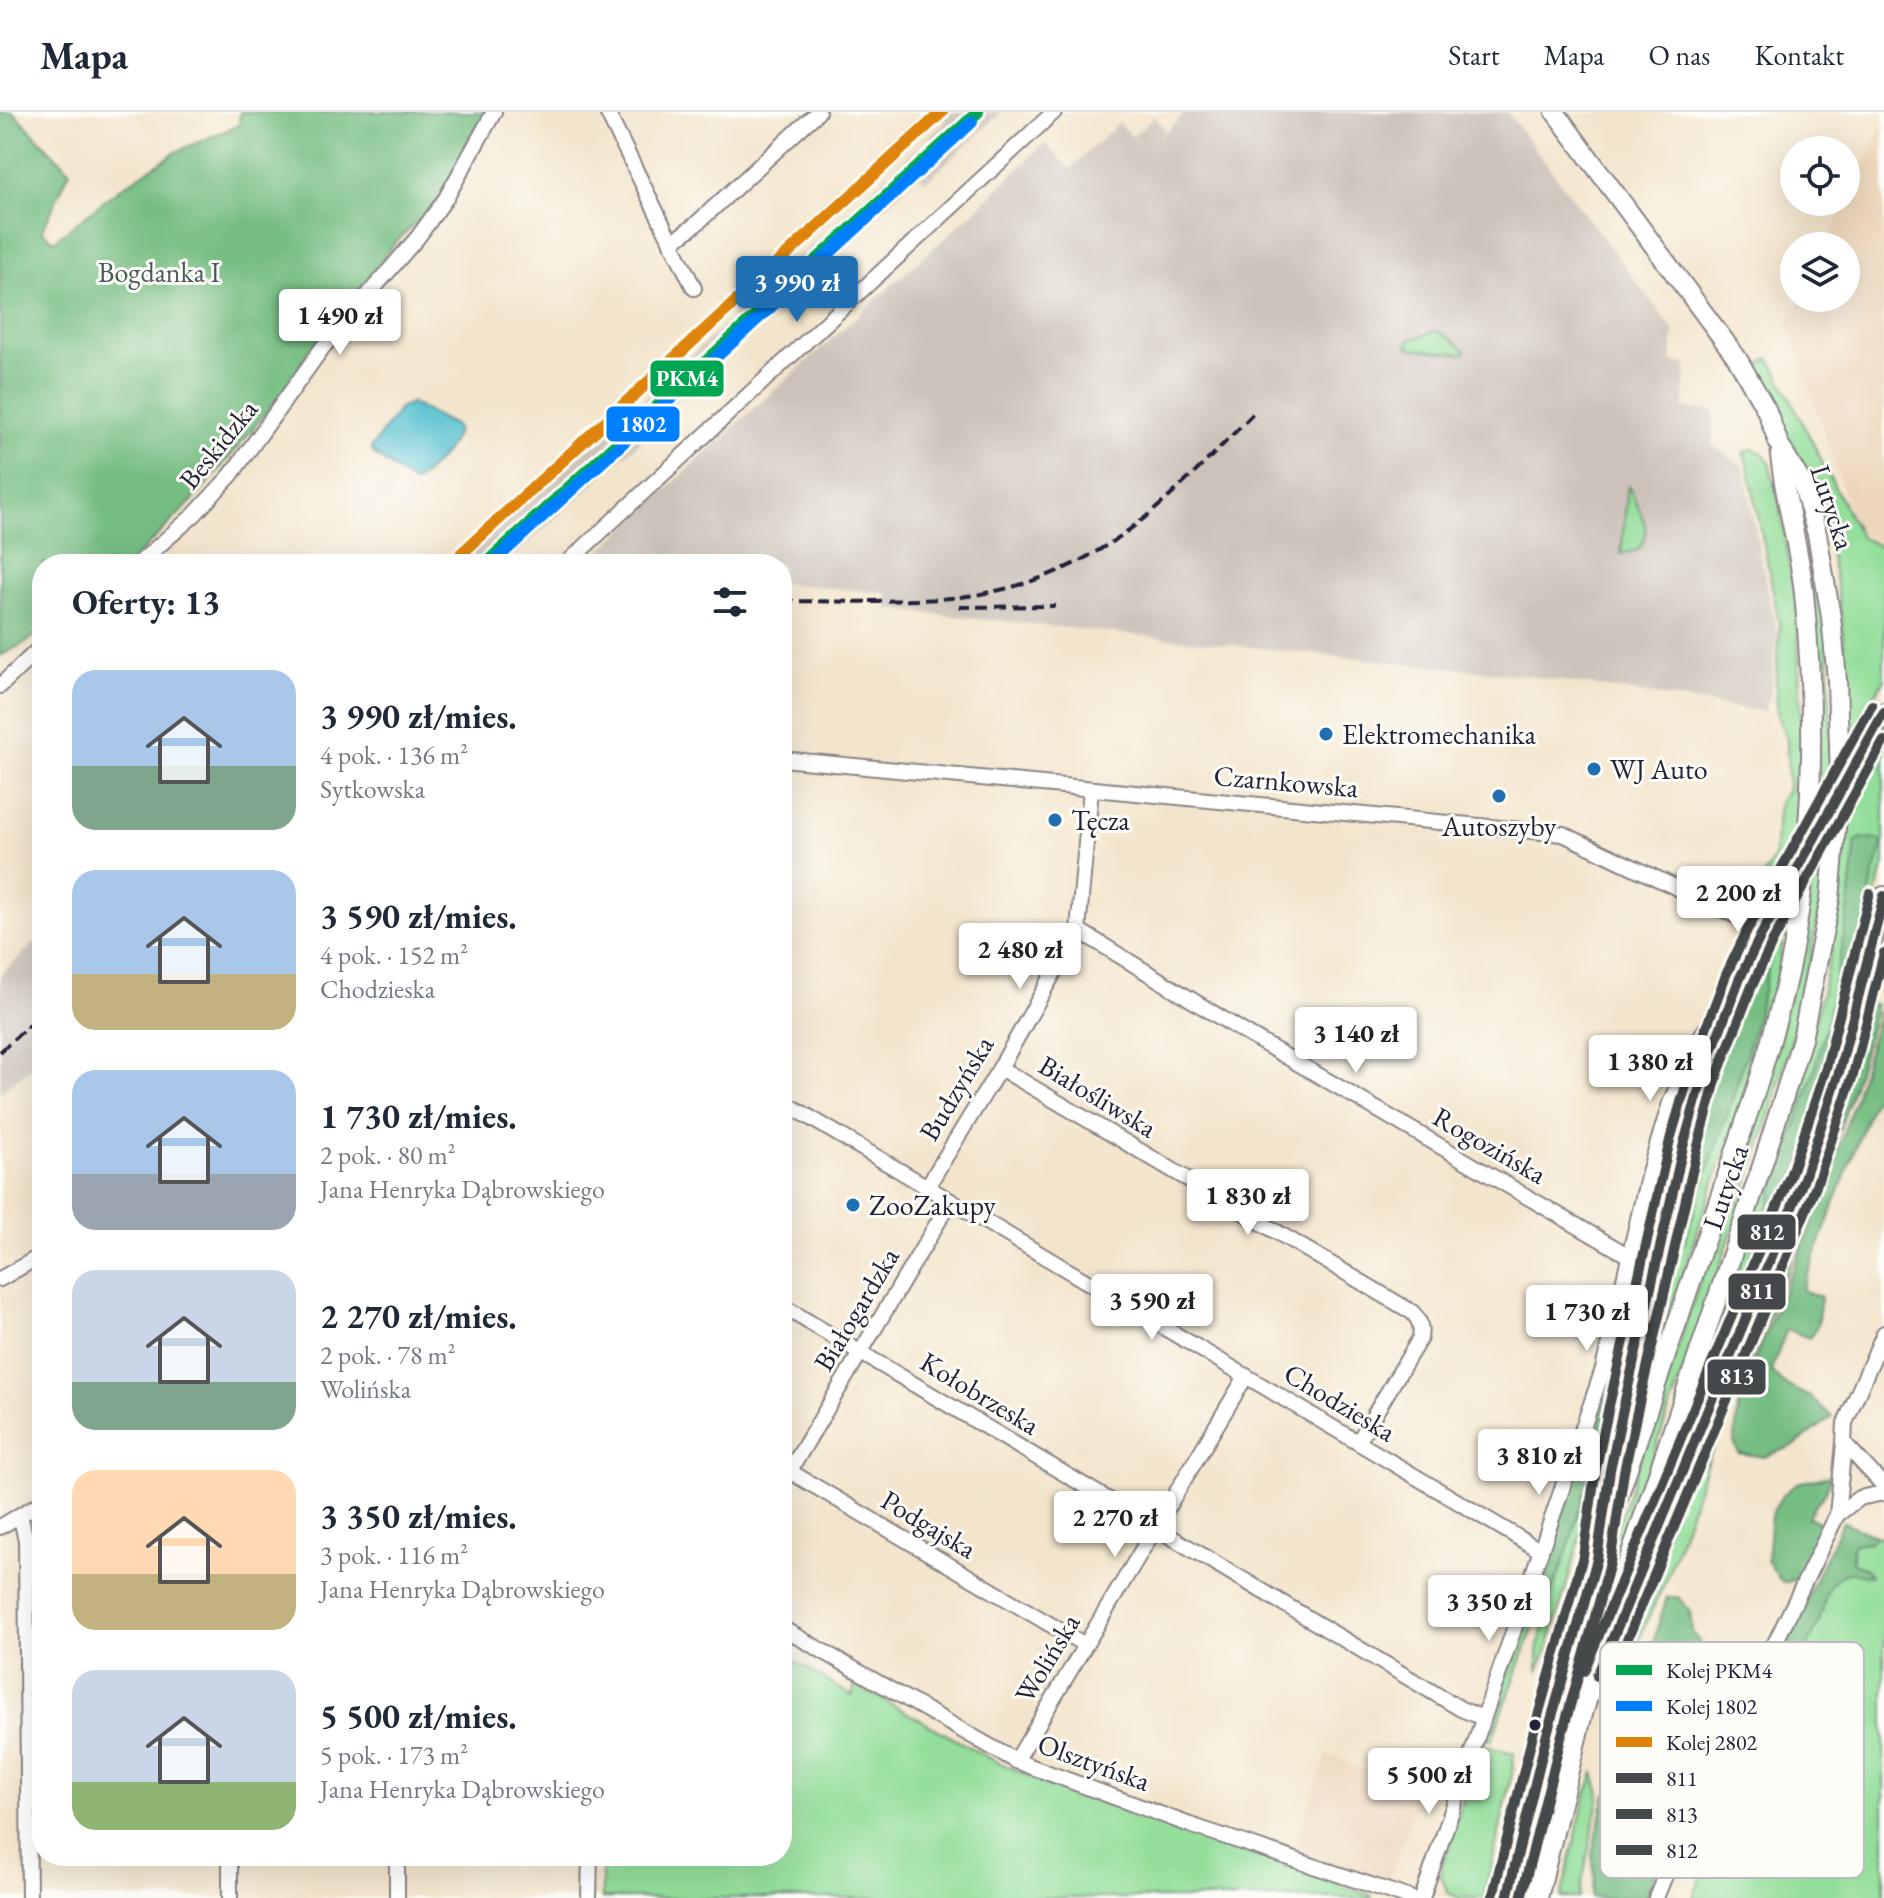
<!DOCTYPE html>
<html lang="pl">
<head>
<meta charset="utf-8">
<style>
  :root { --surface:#fff; --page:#f6f6f7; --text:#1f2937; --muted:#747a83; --line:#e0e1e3; --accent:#1f6fb2 }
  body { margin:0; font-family:"EB Garamond",serif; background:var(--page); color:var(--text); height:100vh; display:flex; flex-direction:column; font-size:30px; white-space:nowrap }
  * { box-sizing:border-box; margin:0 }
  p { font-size:26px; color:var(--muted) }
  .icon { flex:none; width:44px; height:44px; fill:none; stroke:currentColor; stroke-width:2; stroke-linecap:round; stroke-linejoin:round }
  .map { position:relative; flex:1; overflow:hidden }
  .sheet { position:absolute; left:32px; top:442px; width:760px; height:1312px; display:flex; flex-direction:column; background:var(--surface); border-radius:32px; box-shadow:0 8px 32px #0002 }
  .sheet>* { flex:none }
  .buttons { position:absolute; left:1780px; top:24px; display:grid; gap:16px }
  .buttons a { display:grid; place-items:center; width:80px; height:80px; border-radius:50%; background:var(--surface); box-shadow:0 8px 32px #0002; font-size:40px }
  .price { position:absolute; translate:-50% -68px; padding:0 18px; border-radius:8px; background:#fff; color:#222; font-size:26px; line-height:52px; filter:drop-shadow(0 2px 4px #0008) }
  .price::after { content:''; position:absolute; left:50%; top:48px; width:24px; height:18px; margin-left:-12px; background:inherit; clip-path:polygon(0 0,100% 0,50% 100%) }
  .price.active { background:var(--accent); color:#fff }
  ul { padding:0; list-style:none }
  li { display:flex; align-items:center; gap:24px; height:200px; padding:0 40px }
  li span { display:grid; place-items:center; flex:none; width:224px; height:160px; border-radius:24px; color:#555 }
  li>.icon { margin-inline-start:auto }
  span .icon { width:96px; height:96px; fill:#fffc; stroke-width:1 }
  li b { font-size:34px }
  h2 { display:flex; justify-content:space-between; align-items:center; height:96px; padding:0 40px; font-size:34px }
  header { display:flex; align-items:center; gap:48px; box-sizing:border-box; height:112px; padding:0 40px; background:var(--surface); border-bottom:2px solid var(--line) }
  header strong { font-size:38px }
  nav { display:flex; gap:44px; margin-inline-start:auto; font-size:28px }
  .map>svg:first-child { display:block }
  .built { fill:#edd7bb }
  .industrial { fill:#ccc2b9 }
  .green { fill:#93de9a; stroke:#5a806a; stroke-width:2 }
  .forest { fill:#76bd82; stroke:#4c705e; stroke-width:2 }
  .water { fill:#55c1cf; stroke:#3c7285; stroke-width:2 }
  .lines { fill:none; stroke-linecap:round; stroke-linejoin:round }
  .minor-casing { stroke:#8a8484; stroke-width:18 }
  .major-casing { stroke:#8a8484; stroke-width:22 }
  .minor { stroke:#fff; stroke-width:14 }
  .major { stroke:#fff; stroke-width:18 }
  .rail { stroke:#22223b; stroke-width:4; stroke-dasharray:12 6; stroke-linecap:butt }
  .major-bridge-casing { stroke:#8a8484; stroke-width:22; stroke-linecap:butt }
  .major-bridge { stroke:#fff; stroke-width:18 }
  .bus-1-casing { stroke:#fdfcf7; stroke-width:16 }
  .bus-2-casing { stroke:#fdfcf7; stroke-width:16 }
  .bus-3-casing { stroke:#fdfcf7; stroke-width:16 }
  .bus-1 { stroke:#45484a; stroke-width:10 }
  .bus-2 { stroke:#45484a; stroke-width:10 }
  .bus-3 { stroke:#45484a; stroke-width:10 }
  .rail-1-casing { stroke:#fdfcf7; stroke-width:18 }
  .rail-2-casing { stroke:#fdfcf7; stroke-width:18 }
  .rail-3-casing { stroke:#fdfcf7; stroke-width:18 }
  .rail-1 { stroke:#00a651; stroke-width:12 }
  .rail-2 { stroke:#0080ff; stroke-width:12 }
  .rail-3 { stroke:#de8409; stroke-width:12 }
  .poi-dot { fill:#1f6fb2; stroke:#fdfcf7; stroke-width:3 }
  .bus-dot { fill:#22223b; stroke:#fdfcf7; stroke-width:3 }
  .labels { text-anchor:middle; stroke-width:6; stroke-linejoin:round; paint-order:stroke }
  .park-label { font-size:28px; fill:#445a58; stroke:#fdfcf7 }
  .street-label { font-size:28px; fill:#22223b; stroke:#fdfcf7 }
  .poi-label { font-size:28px; fill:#22223b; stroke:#fdfcf7; text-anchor:start }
  .key { fill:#fdfcf7; stroke:#bbbbbf; stroke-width:2 }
  .key-label { font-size:22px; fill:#22223b }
  .line-badge { stroke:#fdfcf7; stroke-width:3 }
  .badge-label { font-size:22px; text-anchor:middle; font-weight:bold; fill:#fff }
</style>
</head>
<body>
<header>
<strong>Mapa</strong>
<nav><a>Start</a><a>Mapa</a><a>O nas</a><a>Kontakt</a></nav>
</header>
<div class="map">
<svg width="1884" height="1786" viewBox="0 0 1884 1786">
  <rect width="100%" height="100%" fill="#fdfcf7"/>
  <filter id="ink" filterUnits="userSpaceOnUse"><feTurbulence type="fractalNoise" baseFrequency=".0125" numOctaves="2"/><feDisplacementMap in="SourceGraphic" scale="16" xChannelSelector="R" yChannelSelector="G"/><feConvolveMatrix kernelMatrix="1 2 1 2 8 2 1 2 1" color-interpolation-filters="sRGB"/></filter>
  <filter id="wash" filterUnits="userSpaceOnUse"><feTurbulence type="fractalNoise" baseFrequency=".006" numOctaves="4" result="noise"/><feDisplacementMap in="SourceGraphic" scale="32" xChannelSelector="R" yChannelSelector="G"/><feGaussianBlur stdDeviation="1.8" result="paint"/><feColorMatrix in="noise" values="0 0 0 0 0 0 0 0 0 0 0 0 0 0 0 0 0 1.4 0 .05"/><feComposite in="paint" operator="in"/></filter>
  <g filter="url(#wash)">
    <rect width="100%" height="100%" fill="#f3e5cc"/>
    <!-- built -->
    <g class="built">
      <polygon points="1884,12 1884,433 1857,420 1788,211 1800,186 1846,186 1846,134 1825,134"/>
      <polygon points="1327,1642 1419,1682 1388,1771 1293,1738"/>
    </g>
    <!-- industrial -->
    <g class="industrial">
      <polygon points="937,0 1002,0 926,69 919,63 650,312 653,318 505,452 448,452 631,282 638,292 946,10"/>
      <polygon points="1187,0 1507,0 1674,219 1671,250 1687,252 1683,296 1715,299 1712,333 1744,355 1758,433 1777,519 1770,588 1767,588 1765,600 1529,564 887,497 887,481 782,471 782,452 586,452 749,301 976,98 1045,31 1070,57 1119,11 1144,37 1133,24 1154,4 1165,17 1159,25"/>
      <polygon points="42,824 42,946 0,980 0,863"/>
    </g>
    <!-- green -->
    <g class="green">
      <polygon points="1436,219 1442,221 1465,238 1464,242 1414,237 1407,234 1409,228"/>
      <path d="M1770,246L1860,425L1884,436V567L1864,604L1865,651L1884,617V752L1834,947L1802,1047L1687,1326L1679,1332L1695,1278C1741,1143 1795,1007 1825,868C1843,785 1849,700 1848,615C1847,551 1843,485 1825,423C1808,364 1783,310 1756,255Z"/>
      <polygon points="1752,337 1763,341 1769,350 1779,391 1797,497 1802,644 1798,726 1793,773 1776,869 1754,954 1617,1354 1690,1041 1733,905 1769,826 1771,826 1782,757 1760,792 1748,796 1774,744 1779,691 1787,680 1788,673 1787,628 1777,603 1776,568 1780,515 1748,352 1743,341"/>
      <path d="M1628,373C1636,393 1656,419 1638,438L1621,442Z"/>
      <path d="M1805,421C1833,491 1830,596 1831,672H1819L1813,482Z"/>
      <path d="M1814,743L1827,744C1802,955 1717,1154 1650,1354C1602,1495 1568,1642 1530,1786H1516L1559,1611L1601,1463L1771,960L1808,799Z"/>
      <polygon points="1702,938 1670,1054 1598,1365 1549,1533 1538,1560 1538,1534 1546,1509 1537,1505 1492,1628 1483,1626 1513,1551 1607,1261 1651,1074 1673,1002"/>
      <polygon points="1695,1350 1699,1353 1707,1351 1666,1468 1647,1508 1623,1571 1617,1575 1618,1562 1649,1460"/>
      <polygon points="1843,1410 1884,1427 1884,1786 1693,1786 1743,1646"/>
      <polygon points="782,1541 852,1584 855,1572 989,1646 1043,1670 1370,1783 1372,1786 602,1786 602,1744 782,1744"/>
      <polygon points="1484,1634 1514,1641 1512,1662 1484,1786 1460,1786 1448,1781 1441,1764 1442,1755 1478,1641"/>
      <polygon points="1594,1661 1600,1682 1579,1786 1561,1786 1585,1686"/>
    </g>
    <!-- forest -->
    <g class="forest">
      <polygon points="0,0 13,0 70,59 42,119 54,129 119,77 178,39 239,13 240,0 487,0 467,30 450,70 439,88 396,130 303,256 199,382 129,452 42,452 42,519 25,531 0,544"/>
      <polygon points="1862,726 1880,728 1883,732 1874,762 1857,842 1841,897 1839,916 1830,941 1824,981 1802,1047 1760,1153 1732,1207 1723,1218 1723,1208 1741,1158 1747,1157 1815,956 1828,906 1848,800 1856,729"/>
      <path d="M1769,832H1773C1755,935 1716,1031 1684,1130L1675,1146H1666C1691,1039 1714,928 1769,832Z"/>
      <path d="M1873,892L1876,893C1837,1052 1771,1201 1707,1351L1699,1353L1695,1350C1757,1201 1823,1053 1865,896Z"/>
      <polygon points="1879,899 1884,899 1884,984 1873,989 1802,1178 1821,1185 1817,1214 1809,1226 1787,1217 1771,1259 1782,1271 1812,1286 1832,1305 1795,1333 1764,1345 1738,1341 1734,1330 1740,1282 1812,1111 1854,990"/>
      <path d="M1618,1236L1620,1238C1608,1293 1595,1346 1579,1399C1570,1431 1561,1463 1545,1492H1537L1534,1489L1535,1482L1600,1292L1614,1237Z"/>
      <path d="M1830,1364C1827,1389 1815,1387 1808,1405L1818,1410C1821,1433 1808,1468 1782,1471L1767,1448L1771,1403L1782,1384L1797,1371Z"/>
      <path d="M1843,1410L1876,1424L1870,1430L1854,1432L1852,1435V1450L1866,1457L1871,1464C1861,1463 1851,1457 1840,1464C1824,1474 1825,1494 1819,1509C1810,1533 1795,1554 1785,1578L1777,1583H1769L1767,1577C1793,1522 1814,1464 1843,1410Z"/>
      <polygon points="1667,1485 1678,1485 1690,1499 1692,1520 1699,1528 1698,1539 1692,1545 1697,1552 1738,1567 1705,1630 1645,1786 1591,1786 1595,1765 1592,1743 1606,1682 1617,1682 1627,1688 1670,1583 1671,1571 1681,1552 1679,1548 1671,1551 1659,1569 1663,1575 1664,1590 1656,1593 1645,1592 1639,1575"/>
    </g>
    <!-- water -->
    <path class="water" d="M411,291L454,313L457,317C456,332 426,364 413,371L374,342L371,336L399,297Z"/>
  </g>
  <g filter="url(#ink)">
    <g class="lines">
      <!-- minor casing -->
      <g class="minor-casing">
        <g id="minor">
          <polyline points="607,0 694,176"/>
          <polyline points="671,131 695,113 818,0"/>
          <polyline points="138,452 195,402 231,363 323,235 418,125 446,86 494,0"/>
          <polyline points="566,452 1054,0"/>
          <polyline points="0,574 42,534"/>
          <polyline points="782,647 1563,722 1764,817"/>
          <polyline points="1078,818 1244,920 1629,1144"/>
          <path d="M1000,956L1412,1200C1420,1208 1422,1215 1420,1226L1358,1330"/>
          <polyline points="782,989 1541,1439"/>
          <polyline points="927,1075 1000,956 1078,818 1091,677"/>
          <polyline points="0,1167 42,1143"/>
          <polyline points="782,1194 1461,1597 1483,1606"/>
          <polyline points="1844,1331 1845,1311 1884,1221"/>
          <polyline points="789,1359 1085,1533"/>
          <polyline points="782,1372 950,1090"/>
          <polyline points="1884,1374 1844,1331 1837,1403 1859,1386 1884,1381"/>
          <polyline points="20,1403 26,1428 29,1786"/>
          <polyline points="0,1415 42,1390"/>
          <polyline points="782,1516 1016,1649 1190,1713 1410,1786"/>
          <polyline points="1016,1649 1246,1264"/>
          <polyline points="230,1786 230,1744"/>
          <polyline points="397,1786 397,1744"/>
          <polyline points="589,1786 590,1744"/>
          <polyline points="1422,1786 1603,1257 1649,1060 1670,991 1699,927 1731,878"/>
          <polyline points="1656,1786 1730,1601 1776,1529 1837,1403"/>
        </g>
      </g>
      <!-- major casing -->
      <g class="major-casing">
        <g id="major">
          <polyline points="1865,635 1884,600"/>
          <path d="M1604,1400C1615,1318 1636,1237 1655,1157C1686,1026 1711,915 1776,795"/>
          <polyline points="1621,1506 1803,1069 1839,960 1884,784"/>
          <path d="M1507,1786L1547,1622L1597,1447L1754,984C1771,930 1787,876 1796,820C1814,708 1815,593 1804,481C1799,434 1785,389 1780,343"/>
          <polyline points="1538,1786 1581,1609 1624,1462 1763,1051 1802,927 1830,787 1840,668 1837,568 1831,505 1817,422 1803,373 1779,332 1766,297 1737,246 1555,0"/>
        </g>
      </g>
      <!-- minor -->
      <use href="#minor" class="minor"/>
      <!-- major -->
      <use href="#major" class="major"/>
      <!-- rail -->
      <g class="rail">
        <polyline points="782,489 880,490"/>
        <path d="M870,489C907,488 944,489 981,482C1106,459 1168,388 1253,302"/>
        <polyline points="959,495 1055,494"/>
        <polyline points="0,940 42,901"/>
      </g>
      <!-- major-bridge casing -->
      <g class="major-bridge-casing">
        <polyline id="major-bridge" points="1776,795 1865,635"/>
      </g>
      <!-- major-bridge -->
      <use href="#major-bridge" class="major-bridge"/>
      <!-- bus-1 casing -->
      <g class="bus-1-casing">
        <g id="bus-1">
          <polyline points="1597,1564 1803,1069 1839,960 1884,784"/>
          <polyline points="1507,1786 1547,1622 1597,1447 1610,1358 1623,1297 1684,1031 1705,957 1739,868 1761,823 1884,600"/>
        </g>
      </g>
      <!-- bus-2 casing -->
      <g class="bus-2-casing">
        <g id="bus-2">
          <polyline points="1610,1569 1816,1074 1853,963 1884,841"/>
          <polyline points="1521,1786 1561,1626 1610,1451 1624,1360 1637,1300 1698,1034 1718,961 1752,874 1773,829 1884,629"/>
        </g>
      </g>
      <!-- bus-3 casing -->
      <g class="bus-3-casing">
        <g id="bus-3">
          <polyline points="1584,1559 1790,1064 1826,956 1870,781"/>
          <polyline points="1493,1783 1534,1618 1583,1444 1596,1356 1609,1294 1670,1028 1692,953 1726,863 1748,817 1872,593"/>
        </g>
      </g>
      <!-- bus-1 -->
      <use href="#bus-1" class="bus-1"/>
      <!-- bus-2 -->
      <use href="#bus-2" class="bus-2"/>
      <!-- bus-3 -->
      <use href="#bus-3" class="bus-3"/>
      <!-- rail-1 casing -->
      <g class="rail-1-casing">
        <polyline id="rail-1" points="485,452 978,0"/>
      </g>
      <!-- rail-2 casing -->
      <g class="rail-2-casing">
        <polyline id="rail-2" points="491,452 972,10"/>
      </g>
      <!-- rail-3 casing -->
      <g class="rail-3-casing">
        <polyline id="rail-3" points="461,442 942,0"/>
      </g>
      <!-- rail-1 -->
      <use href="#rail-1" class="rail-1"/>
      <!-- rail-2 -->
      <use href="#rail-2" class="rail-2"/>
      <!-- rail-3 -->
      <use href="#rail-3" class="rail-3"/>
    </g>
  </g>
  <!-- markers -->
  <g class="poi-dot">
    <circle cx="1326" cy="622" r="8"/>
    <circle cx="1594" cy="657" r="8"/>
    <circle cx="1499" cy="684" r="8"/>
    <circle cx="1055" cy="708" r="8"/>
    <circle cx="853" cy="1093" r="8"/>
  </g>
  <circle class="bus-dot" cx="1535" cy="1613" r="7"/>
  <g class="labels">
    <!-- park labels -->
    <g class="park-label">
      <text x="159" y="170">Bogdanka I</text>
    </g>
    <!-- street labels -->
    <g class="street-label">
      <text transform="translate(218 332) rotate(-51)" y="10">Beskidzka</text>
      <text transform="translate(1833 395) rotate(72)" y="10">Lutycka</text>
      <text transform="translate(1286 669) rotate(5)" y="10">Czarnkowska</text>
      <text transform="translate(956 976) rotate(-59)" y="10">Budzyńska</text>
      <text transform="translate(1098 984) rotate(31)" y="10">Białośliwska</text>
      <text transform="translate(1490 1033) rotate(30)" y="10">Rogozińska</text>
      <text transform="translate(1725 1075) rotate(-71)" y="10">Lutycka</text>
      <text transform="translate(856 1197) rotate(-59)" y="10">Białogardzka</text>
      <text transform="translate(980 1281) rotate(31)" y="10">Kołobrzeska</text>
      <text transform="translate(1340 1290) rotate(31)" y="10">Chodzieska</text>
      <text transform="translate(929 1412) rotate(31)" y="10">Podgajska</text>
      <text transform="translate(1047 1546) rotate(-59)" y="10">Wolińska</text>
      <text transform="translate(1094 1650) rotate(20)" y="10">Olsztyńska</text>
    </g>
    <!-- poi labels -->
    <g class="poi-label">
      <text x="1342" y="632">Elektromechanika</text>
      <text x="1610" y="667">WJ Auto</text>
      <text x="1071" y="718">Tęcza</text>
      <text x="1499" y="724" text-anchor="middle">Autoszyby</text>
      <text x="869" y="1103">ZooZakupy</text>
    </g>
  </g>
  <!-- legend -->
  <rect x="1600" y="1530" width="264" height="236" rx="12" class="key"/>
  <rect x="1616" y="1553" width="36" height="10" fill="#00a651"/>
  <rect x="1616" y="1589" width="36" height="10" fill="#0080ff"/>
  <rect x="1616" y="1625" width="36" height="10" fill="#de8409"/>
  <rect x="1616" y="1661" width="36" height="10" fill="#45484a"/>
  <rect x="1616" y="1697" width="36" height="10" fill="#45484a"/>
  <rect x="1616" y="1733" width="36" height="10" fill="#45484a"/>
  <g class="key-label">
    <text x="1666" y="1566">Kolej PKM4</text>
    <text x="1666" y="1602">Kolej 1802</text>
    <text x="1666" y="1638">Kolej 2802</text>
    <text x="1666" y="1674">811</text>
    <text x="1666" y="1710">813</text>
    <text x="1666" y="1746">812</text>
  </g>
  <g class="line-badge">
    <rect x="649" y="247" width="76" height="39" rx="8" fill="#00a651"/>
    <rect x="605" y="293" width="76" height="38" rx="8" fill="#0080ff"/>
    <rect x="1736" y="1101" width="61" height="38" rx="8" fill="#45484a"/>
    <rect x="1727" y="1160" width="60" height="39" rx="8" fill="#45484a"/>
    <rect x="1706" y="1246" width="61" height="38" rx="8" fill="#45484a"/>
  </g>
  <g class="badge-label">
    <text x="687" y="274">PKM4</text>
    <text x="643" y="320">1802</text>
    <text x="1767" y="1128">812</text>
    <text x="1757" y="1187">811</text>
    <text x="1737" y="1272">813</text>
  </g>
</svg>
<div class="buttons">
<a><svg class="icon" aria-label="locate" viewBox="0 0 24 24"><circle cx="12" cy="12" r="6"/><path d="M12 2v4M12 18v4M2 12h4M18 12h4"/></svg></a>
<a><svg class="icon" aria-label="layers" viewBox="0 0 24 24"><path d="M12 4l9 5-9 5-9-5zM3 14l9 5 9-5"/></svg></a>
</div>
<b class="price active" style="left:797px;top:212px">3 990 zł</b>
<b class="price" style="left:340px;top:245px">1 490 zł</b>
<b class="price" style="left:1738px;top:822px">2 200 zł</b>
<b class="price" style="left:1020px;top:879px">2 480 zł</b>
<b class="price" style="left:1356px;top:963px">3 140 zł</b>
<b class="price" style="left:1650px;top:991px">1 380 zł</b>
<b class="price" style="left:1248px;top:1125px">1 830 zł</b>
<b class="price" style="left:1152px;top:1230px">3 590 zł</b>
<b class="price" style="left:1587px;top:1241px">1 730 zł</b>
<b class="price" style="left:1539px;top:1385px">3 810 zł</b>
<b class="price" style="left:1115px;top:1447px">2 270 zł</b>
<b class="price" style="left:1489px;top:1531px">3 350 zł</b>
<b class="price" style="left:1429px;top:1704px">5 500 zł</b>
<section class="sheet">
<h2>Oferty: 13<svg class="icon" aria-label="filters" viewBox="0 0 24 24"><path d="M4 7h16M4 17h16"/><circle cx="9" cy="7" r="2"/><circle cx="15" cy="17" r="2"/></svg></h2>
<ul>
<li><span style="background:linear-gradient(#a9c7e8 60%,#7fa58c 0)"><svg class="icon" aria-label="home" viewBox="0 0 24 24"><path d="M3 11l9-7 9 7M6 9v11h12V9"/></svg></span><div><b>3 990 zł/mies.</b><p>4 pok. · 136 m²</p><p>Sytkowska</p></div></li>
<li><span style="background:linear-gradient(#a9c7e8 65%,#c2b280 0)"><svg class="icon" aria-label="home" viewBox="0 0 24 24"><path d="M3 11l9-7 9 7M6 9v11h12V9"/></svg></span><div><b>3 590 zł/mies.</b><p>4 pok. · 152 m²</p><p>Chodzieska</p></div></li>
<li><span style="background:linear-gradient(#a9c7e8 65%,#9aa5b1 0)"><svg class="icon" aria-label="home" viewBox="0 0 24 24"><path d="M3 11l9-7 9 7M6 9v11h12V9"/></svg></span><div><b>1 730 zł/mies.</b><p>2 pok. · 80 m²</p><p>Jana Henryka Dąbrowskiego</p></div></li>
<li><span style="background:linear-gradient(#c9d6e8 70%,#7fa58c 0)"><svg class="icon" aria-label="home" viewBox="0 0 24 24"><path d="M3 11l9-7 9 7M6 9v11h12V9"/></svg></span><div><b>2 270 zł/mies.</b><p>2 pok. · 78 m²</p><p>Wolińska</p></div></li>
<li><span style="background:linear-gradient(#ffd9b3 65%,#c2b280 0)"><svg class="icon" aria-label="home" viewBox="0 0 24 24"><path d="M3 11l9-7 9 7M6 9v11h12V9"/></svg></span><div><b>3 350 zł/mies.</b><p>3 pok. · 116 m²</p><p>Jana Henryka Dąbrowskiego</p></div></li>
<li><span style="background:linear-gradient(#c9d6e8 70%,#8fb573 0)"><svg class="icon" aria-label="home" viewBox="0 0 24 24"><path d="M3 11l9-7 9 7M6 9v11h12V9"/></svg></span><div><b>5 500 zł/mies.</b><p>5 pok. · 173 m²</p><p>Jana Henryka Dąbrowskiego</p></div></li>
</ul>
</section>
</div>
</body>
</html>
